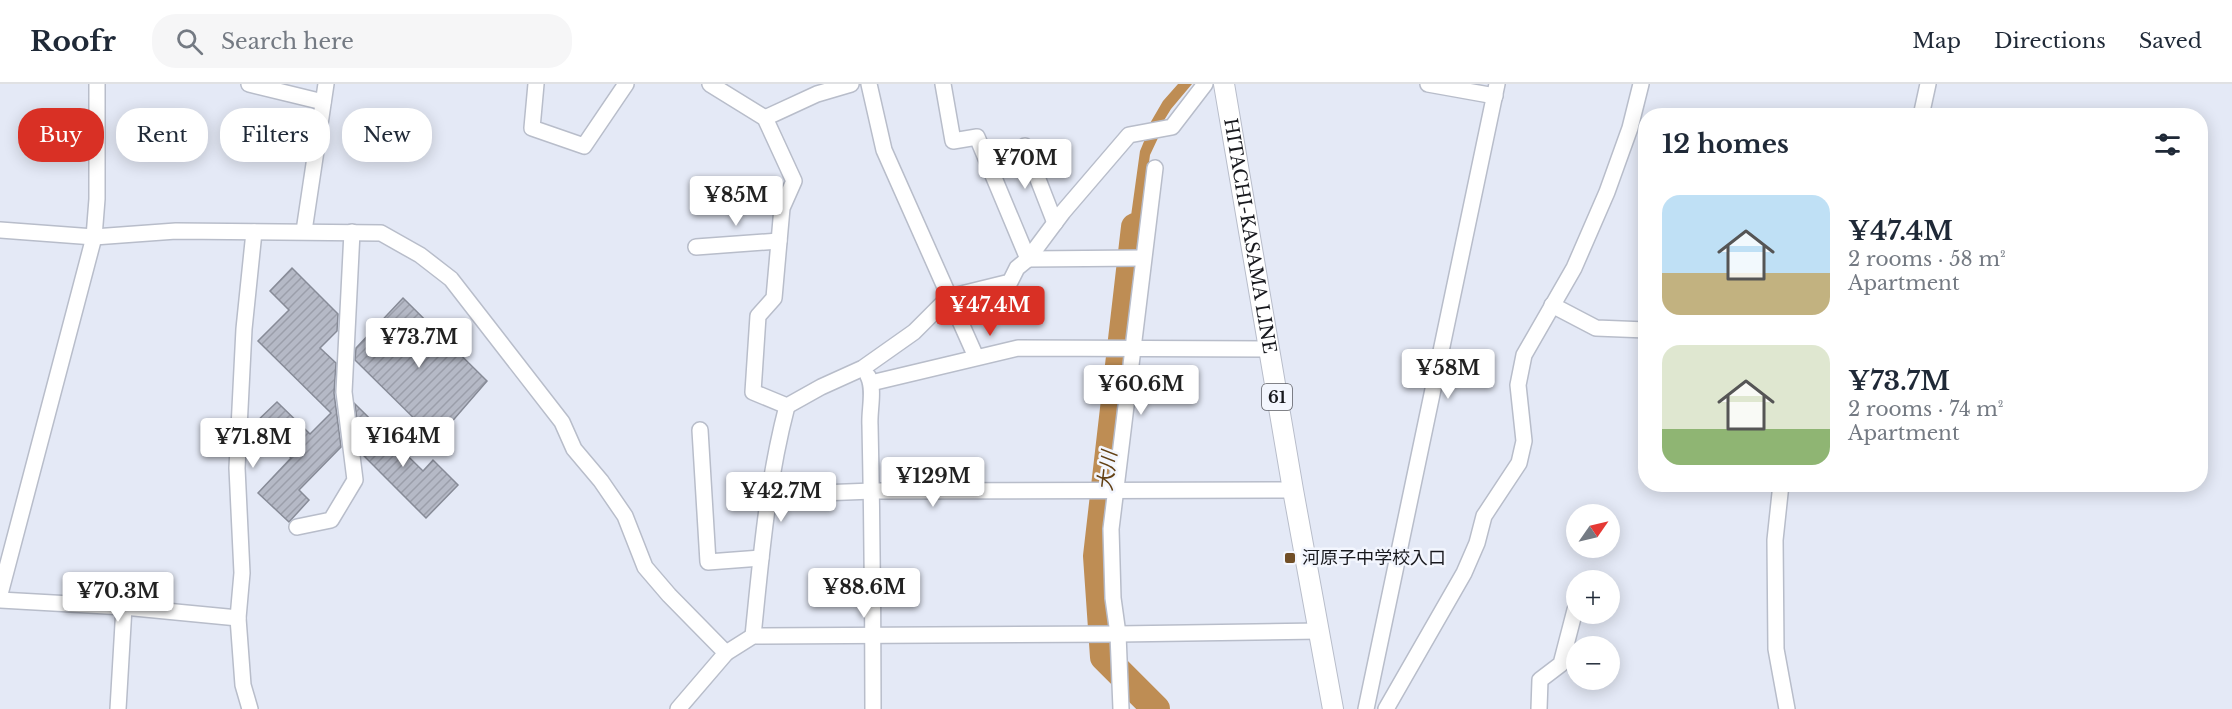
<!DOCTYPE html>
<html lang="en">
<head>
<meta charset="utf-8">
<style>
  :root { --surface:#fff; --page:#f6f6f7; --text:#1f2937; --muted:#747a83; --line:#e0e1e3; --accent:#d93025 }
  body { margin:0; font-family:"Libre Baskerville","Noto Sans JP",serif; background:var(--page); color:var(--text); height:100vh; display:flex; flex-direction:column; font-size:22px; white-space:nowrap }
  * { box-sizing:border-box; margin:0 }
  p { font-size:20px; color:var(--muted) }
  .icon { flex:none; width:33px; height:33px; fill:none; stroke:currentColor; stroke-width:2; stroke-linecap:round; stroke-linejoin:round }
  .map { position:relative; flex:1; overflow:hidden }
  .drawer { position:absolute; left:1638px; top:24px; width:570px; height:384px; display:flex; flex-direction:column; background:var(--surface); border-radius:24px; box-shadow:0 3px 15px #0003 }
  .drawer>* { flex:none }
  .banner { position:absolute; left:18px; top:24px; width:570px; height:54px; display:flex; gap:12px }
  .needle { width:39px; rotate:56deg }
  .controls { position:absolute; left:1566px; top:420px; display:grid; gap:12px }
  .controls a { display:grid; place-items:center; width:54px; height:54px; border-radius:50%; background:var(--surface); box-shadow:0 3px 15px #0003; font-size:30px }
  .price { position:absolute; translate:-50% -51px; padding:0 14px; border-radius:6px; background:#fff; color:#222; font-size:20px; line-height:39px; filter:drop-shadow(0 2px 3px #0008) }
  .price::after { content:''; position:absolute; left:50%; top:36px; width:18px; height:14px; margin-left:-9px; background:inherit; clip-path:polygon(0 0,100% 0,50% 100%) }
  .price.selected { background:var(--accent); color:#fff }
  ul { padding:0; list-style:none }
  li { display:flex; align-items:center; gap:18px; height:150px; padding:0 24px }
  li span { display:grid; place-items:center; flex:none; width:168px; height:120px; border-radius:18px; color:#555 }
  li>.icon { margin-inline-start:auto }
  span .icon { width:72px; height:72px; fill:#fffc; stroke-width:1 }
  li b { font-size:26px }
  h2 { display:flex; justify-content:space-between; align-items:center; height:72px; padding:0 24px; font-size:26px }
  .chip { padding:0 21px; border-radius:24px; background:var(--surface); box-shadow:0 3px 15px #0003; font-size:21px; line-height:54px }
  .chip.selected { background:var(--accent); color:#fff }
  header { display:flex; align-items:center; gap:36px; box-sizing:border-box; height:84px; padding:0 30px; background:var(--surface); border-bottom:2px solid var(--line) }
  header strong { font-size:28px }
  nav { display:flex; gap:33px; margin-inline-start:auto; font-size:21px }
  .search { width:420px; height:54px; background:var(--page); display:flex; align-items:center; gap:15px; box-sizing:border-box; padding:0 21px; border-radius:24px; color:var(--muted); font-size:22px }
  .map>svg:first-child { display:block }
  .water { fill:#be8d54 }
  .lines { fill:none; stroke-linecap:round; stroke-linejoin:round }
  .river { stroke:#be8d54; stroke-width:28 }
  .building { fill:url(#building-hatch); stroke:#878b97; stroke-width:1.5 }
  .minor-casing { stroke:#b8bdca; stroke-width:18 }
  .major-casing { stroke:#b8bdca; stroke-width:22 }
  .minor { stroke:#fff; stroke-width:15 }
  .major { stroke:#fff; stroke-width:20 }
  .poi-dot { fill:#714f27; stroke:#f3f6fe; stroke-width:2 }
  .labels { text-anchor:middle; stroke-width:5; stroke-linejoin:round; paint-order:stroke }
  .shield { fill:#f3f6fe; stroke:#5a5b61; stroke-width:1.5 }
  .shield-label { font-size:16px; font-weight:bold; fill:#18191e }
  .street-label { font-size:18px; fill:#18191e; stroke:#f3f6fe }
  .poi-label { font-size:18px; fill:#18191e; stroke:#f3f6fe; text-anchor:start }
  .water-label { font-size:20px; font-style:italic; fill:#624014; stroke:#f3f6fe }
</style>
</head>
<body>
<header>
<strong>Roofr</strong>
<div class="search"><svg class="icon" aria-label="search" viewBox="0 0 24 24"><circle cx="10" cy="10" r="6"/><path d="M15 15l6 6"/></svg>Search here</div>
<nav><a>Map</a><a>Directions</a><a>Saved</a></nav>
</header>
<div class="map">
<svg width="2232" height="625" viewBox="0 0 2232 625">
  <defs>
    <pattern id="building-hatch" width="6" height="6" patternUnits="userSpaceOnUse" patternTransform="scale(1.5)"><rect width="6" height="6" fill="#b5b9c6"/><path d="M-1 1l2-2M0 6l6-6M5 7l2-2" fill="none" stroke="#9b9eaa"/></pattern>
  </defs>
  <rect width="100%" height="100%" fill="#e4e9f6"/>
  <!-- water -->
  <g class="water">
    <polygon points="1178,0 1192,0 1171,25 1163,38 1149,41 1163,17"/>
    <polygon points="1158,54 1150,71 1137,167 1126,168 1140,67 1145,55"/>
  </g>
  <g class="lines">
    <!-- river -->
    <polyline class="river" points="1135,143 1097,472 1104,573 1156,625"/>
  </g>
  <!-- building -->
  <g class="building">
    <polygon points="292,184 338,230 337,247 320,264 336,279 334,309 341,363 299,406 309,416 289,438 258,409 291,374 255,339 277,318 310,350 331,329 258,257 289,226 270,207"/>
    <polygon points="403,214 487,297 436,356 355,276 356,264"/>
    <polygon points="355,320 423,387 433,376 458,401 426,434 361,369"/>
  </g>
  <g class="lines">
    <!-- minor casing -->
    <g class="minor-casing">
      <g id="minor">
        <polyline points="249,0 323,18"/>
        <polyline points="536,0 532,44 584,62 626,0"/>
        <polyline points="710,0 765,34 794,97 782,124 774,214 758,232 753,308 787,322 821,303 863,284 914,248 949,213 1010,198 1017,184 1028,175 1063,128 1129,51 1172,43 1205,0"/>
        <polyline points="869,0 884,66 976,273"/>
        <polyline points="943,0 953,57 977,53 1028,175 1143,174"/>
        <polyline points="1428,0 1495,12"/>
        <polyline points="1921,32 1928,0"/>
        <polyline points="765,34 817,10 851,0"/>
        <polyline points="1025,62 1055,139"/>
        <polyline points="0,146 94,153 176,147 381,149 420,171 451,195 562,338 574,365 601,397 625,432 645,483 669,511 726,569"/>
        <polyline points="304,147 326,0"/>
        <polyline points="696,163 779,157"/>
        <polyline points="1552,221 1596,244 1646,246"/>
        <path d="M868,292C875,306 869,326 870,341C872,436 873,530 873,625"/>
        <polyline points="871,299 1018,264 1269,265"/>
        <polyline points="700,346 708,478 761,474"/>
        <polyline points="1781,400 1775,456 1776,565 1787,625"/>
        <polyline points="767,411 873,407 1293,406"/>
        <polyline points="297,443 331,436 355,396 344,308 352,148"/>
        <polyline points="0,510 94,153 97,115 97,0"/>
        <polyline points="0,516 124,523 238,534"/>
        <path d="M753,552C761,474 767,398 787,322"/>
        <polyline points="118,625 124,523"/>
        <polyline points="250,625 243,601 238,534 242,489 237,384 244,245 254,148"/>
        <polyline points="678,625 726,569 753,552 1118,550 1320,547"/>
        <polyline points="1121,625 1118,550 1113,514 1111,445 1155,84"/>
        <polyline points="1366,625 1497,0"/>
        <polyline points="1386,625 1464,489 1477,459 1484,432 1519,379 1524,357 1518,301 1524,271 1574,184 1607,108 1630,44 1641,0"/>
        <polyline points="1539,625 1540,596 1561,580 1575,526"/>
      </g>
    </g>
    <!-- major casing -->
    <g class="major-casing">
      <g id="major">
        <path id="s1" d="M1224,0L1293,406L1333,625"/>
      </g>
    </g>
    <!-- minor -->
    <use href="#minor" class="minor"/>
    <!-- major -->
    <use href="#major" class="major"/>
  </g>
  <!-- markers -->
  <rect class="poi-dot" x="1284" y="468" width="12" height="12" rx="3"/>
  <g class="labels">
    <!-- shield labels -->
    <rect class="shield" x="1262" y="300" width="30" height="26" rx="4.5"/>
    <g class="shield-label">
      <text x="1277" y="319">61</text>
    </g>
    <!-- street labels -->
    <g class="street-label">
      <text dy="6" stroke="none"><textPath href="#s1" startOffset="154">HITACHI-KASAMA LINE</textPath></text>
    </g>
    <!-- poi labels -->
    <g class="poi-label">
      <text x="1302" y="480">河原子中学校入口</text>
    </g>
    <!-- water labels -->
    <g class="water-label">
      <text transform="translate(1107 387) rotate(-83)" y="7">大川</text>
    </g>
  </g>
</svg>
<div class="controls">
<a><svg class="needle" viewBox="-14 -14 28 28"><path d="M0-13l5 13h-10z" fill="#e53935"/><path d="M0 13l5-13h-10z" fill="#747a83"/></svg></a>
<a>+</a>
<a>−</a>
</div>
<b class="price" style="left:1025px;top:106px">¥70M</b>
<b class="price" style="left:736px;top:143px">¥85M</b>
<b class="price selected" style="left:990px;top:253px">¥47.4M</b>
<b class="price" style="left:419px;top:285px">¥73.7M</b>
<b class="price" style="left:1448px;top:316px">¥58M</b>
<b class="price" style="left:1141px;top:332px">¥60.6M</b>
<b class="price" style="left:403px;top:384px">¥164M</b>
<b class="price" style="left:253px;top:385px">¥71.8M</b>
<b class="price" style="left:933px;top:424px">¥129M</b>
<b class="price" style="left:781px;top:439px">¥42.7M</b>
<b class="price" style="left:864px;top:535px">¥88.6M</b>
<b class="price" style="left:118px;top:539px">¥70.3M</b>
<div class="banner">
<a class="chip selected">Buy</a>
<a class="chip">Rent</a>
<a class="chip">Filters</a>
<a class="chip">New</a>
</div>
<section class="drawer">
<h2>12 homes<svg class="icon" aria-label="filters" viewBox="0 0 24 24"><path d="M4 7h16M4 17h16"/><circle cx="9" cy="7" r="2"/><circle cx="15" cy="17" r="2"/></svg></h2>
<ul>
<li><span style="background:linear-gradient(#bfe0f5 65%,#c2b280 0)"><svg class="icon" aria-label="home" viewBox="0 0 24 24"><path d="M3 11l9-7 9 7M6 9v11h12V9"/></svg></span><div><b>¥47.4M</b><p>2 rooms · 58 m²</p><p>Apartment</p></div></li>
<li><span style="background:linear-gradient(#dfe7d0 70%,#8fb573 0)"><svg class="icon" aria-label="home" viewBox="0 0 24 24"><path d="M3 11l9-7 9 7M6 9v11h12V9"/></svg></span><div><b>¥73.7M</b><p>2 rooms · 74 m²</p><p>Apartment</p></div></li>
</ul>
</section>
</div>
</body>
</html>
